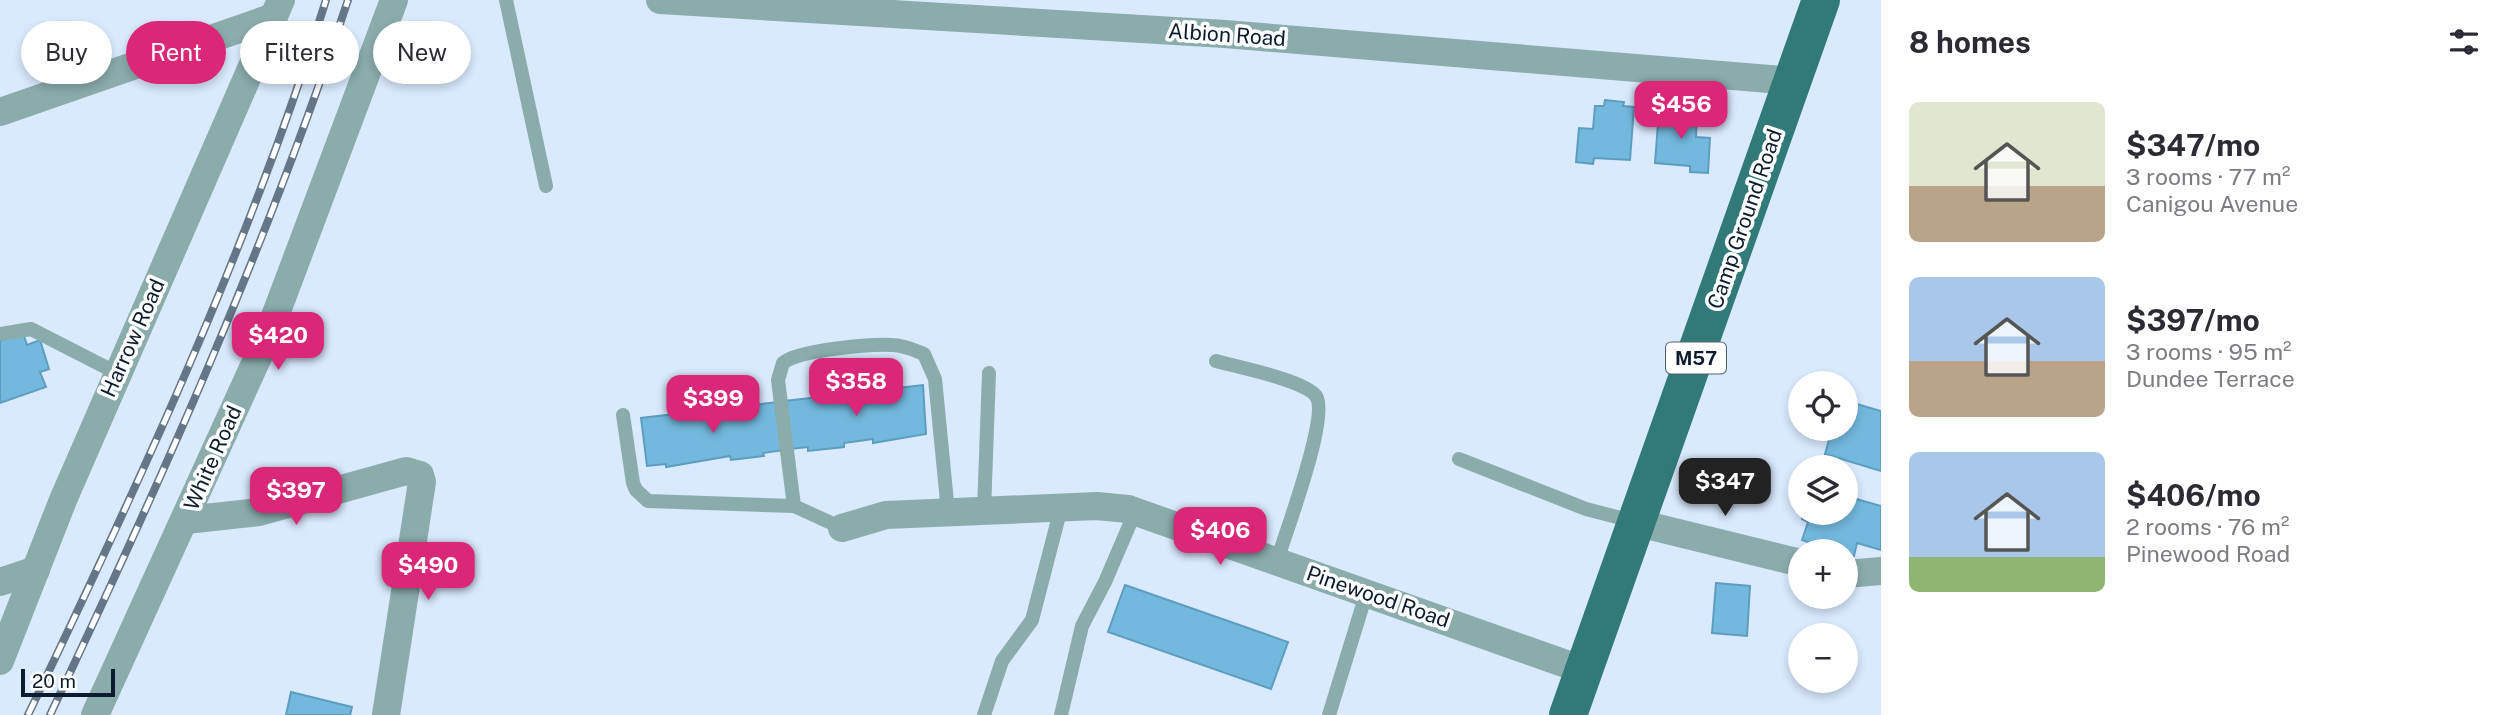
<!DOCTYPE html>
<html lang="en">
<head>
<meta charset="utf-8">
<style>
  :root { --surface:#fff; --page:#f7f7f7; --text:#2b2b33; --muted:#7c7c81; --accent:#db2777 }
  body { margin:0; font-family:"Public Sans",sans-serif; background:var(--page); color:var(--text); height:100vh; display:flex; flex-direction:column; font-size:26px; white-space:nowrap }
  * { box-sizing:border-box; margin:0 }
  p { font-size:23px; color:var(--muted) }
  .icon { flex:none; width:38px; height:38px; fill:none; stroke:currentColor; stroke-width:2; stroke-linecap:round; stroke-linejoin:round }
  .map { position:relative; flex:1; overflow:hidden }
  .side { display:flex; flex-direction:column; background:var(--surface); width:630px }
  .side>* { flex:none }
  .top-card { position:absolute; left:21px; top:21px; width:665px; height:63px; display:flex; gap:14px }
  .fabs { position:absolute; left:1788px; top:371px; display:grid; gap:14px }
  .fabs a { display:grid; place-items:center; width:70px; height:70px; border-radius:50%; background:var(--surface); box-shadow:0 4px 10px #0003; font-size:35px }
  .scale { position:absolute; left:21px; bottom:18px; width:94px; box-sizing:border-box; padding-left:7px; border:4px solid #0c1c2e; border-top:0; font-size:19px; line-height:24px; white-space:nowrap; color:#0c1c2e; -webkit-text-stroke:5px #fff; paint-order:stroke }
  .price { position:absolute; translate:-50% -60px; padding:0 16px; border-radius:14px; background:var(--accent); color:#fff; font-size:23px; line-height:46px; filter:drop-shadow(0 2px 4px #0008) }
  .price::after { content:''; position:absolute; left:50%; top:42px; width:21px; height:16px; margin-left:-10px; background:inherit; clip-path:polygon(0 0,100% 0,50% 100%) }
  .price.selected { background:#222; color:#fff }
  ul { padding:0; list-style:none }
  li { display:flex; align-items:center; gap:21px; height:175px; padding:0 28px }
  li span { display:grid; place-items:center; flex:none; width:196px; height:140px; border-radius:10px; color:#555 }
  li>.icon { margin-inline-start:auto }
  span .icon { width:84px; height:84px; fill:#fffc; stroke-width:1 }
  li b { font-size:30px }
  h2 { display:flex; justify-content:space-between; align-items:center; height:84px; padding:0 28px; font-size:30px }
  .tag { padding:0 24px; border-radius:32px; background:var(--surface); box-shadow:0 4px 10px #0003; font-size:24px; line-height:63px }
  .tag.selected { background:var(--accent); color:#fff }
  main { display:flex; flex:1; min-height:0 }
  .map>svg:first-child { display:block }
  .building { fill:#73b8de; stroke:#5d9dc0; stroke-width:2 }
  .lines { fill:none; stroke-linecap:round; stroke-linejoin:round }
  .service { stroke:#8aacab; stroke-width:14 }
  .minor { stroke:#8aacab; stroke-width:28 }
  .primary { stroke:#327a79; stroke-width:38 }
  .rail-casing { stroke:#667689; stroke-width:8 }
  .rail { stroke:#fff; stroke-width:5; stroke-dasharray:16; stroke-linecap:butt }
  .labels { text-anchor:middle; stroke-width:7; stroke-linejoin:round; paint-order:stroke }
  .shield { fill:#fff; stroke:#55606d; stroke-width:2 }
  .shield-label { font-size:19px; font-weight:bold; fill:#0c1c2e }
  .street-label { font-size:21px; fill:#0c1c2e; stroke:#fff }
</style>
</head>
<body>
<main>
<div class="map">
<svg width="1881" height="715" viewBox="0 0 1881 715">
  <rect width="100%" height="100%" fill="#d9e9fe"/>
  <!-- building -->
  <g class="building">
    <polygon points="1605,100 1624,102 1623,106 1634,107 1630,160 1594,158 1593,164 1576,162 1579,128 1593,129 1595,106 1604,106"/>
    <polygon points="1669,106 1688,107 1688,113 1697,114 1696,137 1710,138 1708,173 1690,172 1690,166 1655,163 1659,110 1669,110"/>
    <polygon points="23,333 27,345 40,340 49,369 40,372 46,387 0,403 0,341"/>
    <polygon points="923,385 926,434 873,443 873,439 844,443 844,447 808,451 808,447 790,449 785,401"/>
    <polygon points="1846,401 1881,411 1881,471 1825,454 1832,429 1846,429"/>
    <polygon points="778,402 784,450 763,453 764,456 731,460 730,456 666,467 666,464 647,466 641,418"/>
    <polygon points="1846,496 1881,506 1881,550 1857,543 1854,556 1802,540 1808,522 1802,519 1804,513 1846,513"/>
    <polygon points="1716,583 1750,586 1747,636 1712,633"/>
    <polygon points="1125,585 1288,642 1271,689 1108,632"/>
    <polygon points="291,692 352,707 350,715 286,715"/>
  </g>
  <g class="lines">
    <!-- service -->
    <g class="service">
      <polyline points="506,0 546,186"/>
      <polyline points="0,334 31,329 117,373"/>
      <path d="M1216,361C1237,367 1304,380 1316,396C1330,416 1285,534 1277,561"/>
      <path d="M623,415L633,483L636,490L648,501L794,506L778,380L783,363C798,350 870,344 892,345C904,345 914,350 924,354L935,379L948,512"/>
      <polyline points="1459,459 1586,509 1636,522"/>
      <polyline points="794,506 842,528"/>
      <polyline points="984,511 989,373"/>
      <polyline points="984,715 1002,661 1032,620 1061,508"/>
      <polyline points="1061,715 1082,626 1105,582 1135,512"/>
      <polyline points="1329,715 1367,591"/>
    </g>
    <!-- minor -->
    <g class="minor">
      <polyline points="660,0 1225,34 1794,81"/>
      <polyline points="0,112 274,17"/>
      <polyline points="186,520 259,512 406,471 420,475 422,482 386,715"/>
      <polyline points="1638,523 1801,563"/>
      <polyline points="842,528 886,515 1097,506 1128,509 1583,670"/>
      <polyline points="1846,574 1881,571"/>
      <polyline points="0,582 36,570"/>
      <polyline points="0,661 63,500 281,0"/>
      <polyline points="95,715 268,335 394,0"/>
    </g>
    <!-- primary -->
    <polyline class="primary" points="1568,715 1821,0"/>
    <!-- rail casing -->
    <g class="rail-casing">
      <g id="rail">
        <path d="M28,715C139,483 250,246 326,0"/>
        <path d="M50,715C161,481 267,246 348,0"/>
      </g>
    </g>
    <!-- rail -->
    <use href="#rail" class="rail"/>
  </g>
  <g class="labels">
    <!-- shield labels -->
    <rect class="shield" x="1666" y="342.5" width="60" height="31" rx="5"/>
    <g class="shield-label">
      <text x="1696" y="365">M57</text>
    </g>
    <!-- street labels -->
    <g class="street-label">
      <text transform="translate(1227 35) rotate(4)" y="7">Albion Road</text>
      <text transform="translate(1745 219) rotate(-71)" y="7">Camp Ground Road</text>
      <text transform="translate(133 338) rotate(-66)" y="7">Harrow Road</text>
      <text transform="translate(213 458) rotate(-66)" y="7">White Road</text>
      <text transform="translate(1378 597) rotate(19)" y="7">Pinewood Road</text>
    </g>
  </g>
</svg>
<div class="fabs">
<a><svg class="icon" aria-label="locate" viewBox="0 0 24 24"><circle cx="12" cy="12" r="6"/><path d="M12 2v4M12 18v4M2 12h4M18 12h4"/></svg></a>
<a><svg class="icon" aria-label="layers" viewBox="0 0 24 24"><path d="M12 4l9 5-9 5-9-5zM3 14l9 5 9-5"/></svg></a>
<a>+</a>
<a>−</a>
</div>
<div class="scale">20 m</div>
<b class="price" style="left:1681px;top:141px">$456</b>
<b class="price" style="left:278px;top:372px">$420</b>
<b class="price" style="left:856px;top:418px">$358</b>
<b class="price" style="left:713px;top:435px">$399</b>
<b class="price selected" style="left:1725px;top:518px">$347</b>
<b class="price" style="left:296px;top:527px">$397</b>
<b class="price" style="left:1220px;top:567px">$406</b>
<b class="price" style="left:428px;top:602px">$490</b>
<div class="top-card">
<a class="tag">Buy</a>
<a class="tag selected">Rent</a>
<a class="tag">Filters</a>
<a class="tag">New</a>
</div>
</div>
<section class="side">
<h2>8 homes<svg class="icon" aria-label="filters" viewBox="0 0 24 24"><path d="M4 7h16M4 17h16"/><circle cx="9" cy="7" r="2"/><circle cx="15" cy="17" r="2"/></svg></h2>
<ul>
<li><span style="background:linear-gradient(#dfe7d0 60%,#b9a48a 0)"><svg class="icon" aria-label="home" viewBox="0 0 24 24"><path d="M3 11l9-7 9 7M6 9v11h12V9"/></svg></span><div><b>$347/mo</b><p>3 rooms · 77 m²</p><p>Canigou Avenue</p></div></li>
<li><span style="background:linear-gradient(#a9c7e8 60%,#b9a48a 0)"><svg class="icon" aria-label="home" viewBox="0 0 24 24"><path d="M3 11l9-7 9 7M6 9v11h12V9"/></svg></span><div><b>$397/mo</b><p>3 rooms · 95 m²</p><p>Dundee Terrace</p></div></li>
<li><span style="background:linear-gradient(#a9c7e8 75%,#8fb573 0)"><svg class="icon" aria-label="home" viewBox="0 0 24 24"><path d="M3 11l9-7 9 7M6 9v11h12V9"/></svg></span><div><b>$406/mo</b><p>2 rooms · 76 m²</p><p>Pinewood Road</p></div></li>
</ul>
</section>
</main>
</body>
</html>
